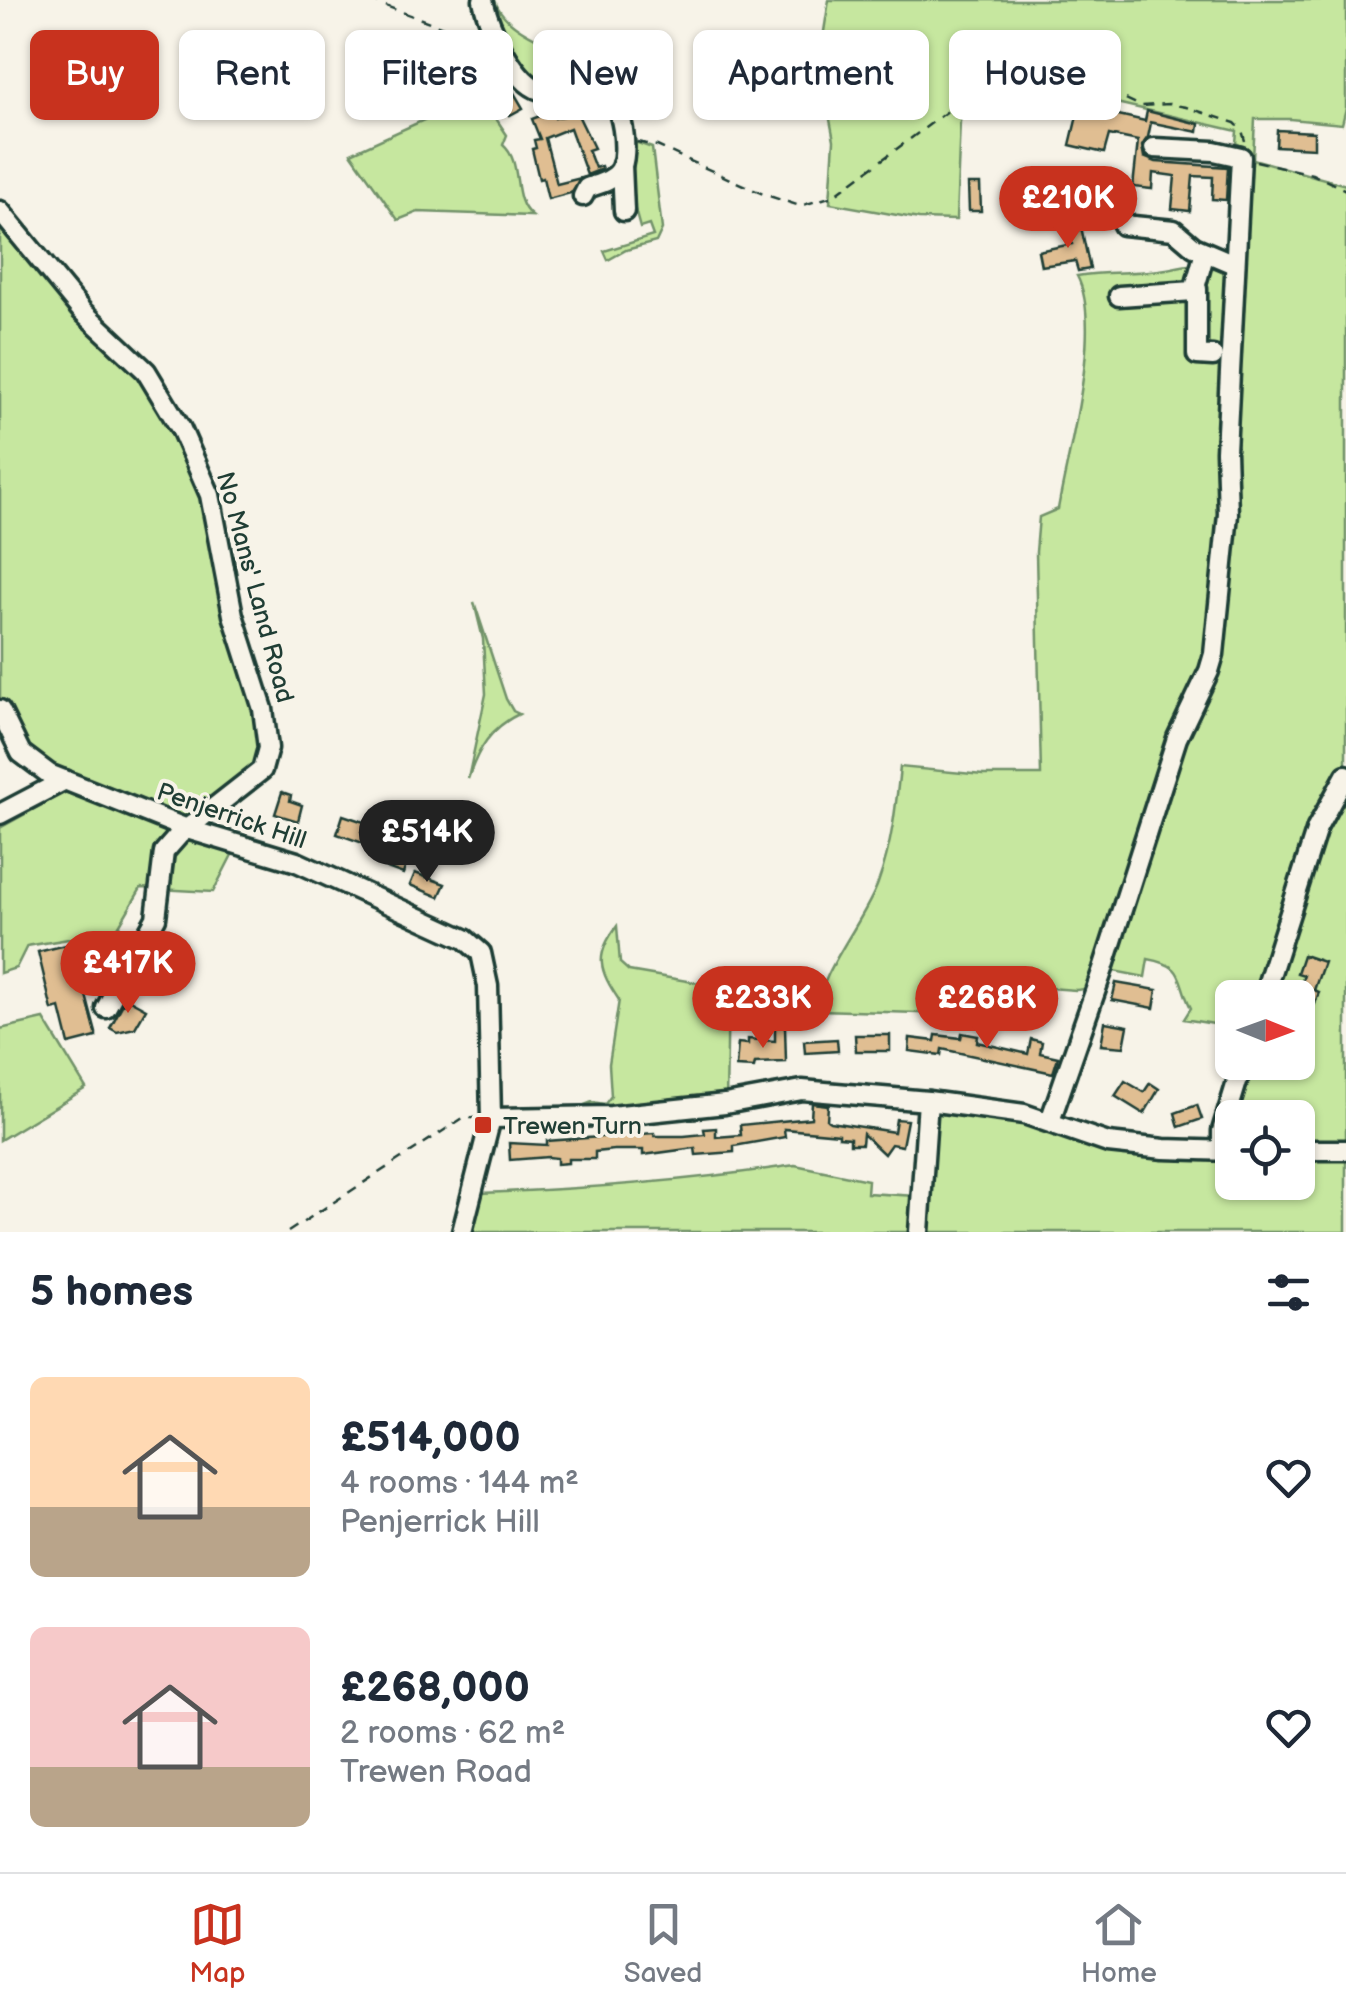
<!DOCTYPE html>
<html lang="en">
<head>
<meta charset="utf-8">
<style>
  :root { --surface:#fff; --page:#f6f6f7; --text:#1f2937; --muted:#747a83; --line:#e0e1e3; --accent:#c8321e }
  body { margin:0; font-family:"Balsamiq Sans",sans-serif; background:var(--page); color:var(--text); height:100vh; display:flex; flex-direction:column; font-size:38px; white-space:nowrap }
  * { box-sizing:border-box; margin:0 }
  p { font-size:32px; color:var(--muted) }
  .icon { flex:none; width:55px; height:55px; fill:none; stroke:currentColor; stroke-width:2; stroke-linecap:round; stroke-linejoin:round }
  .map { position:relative; height:1232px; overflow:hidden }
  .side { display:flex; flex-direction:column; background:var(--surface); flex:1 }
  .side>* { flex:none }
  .banner { position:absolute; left:30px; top:30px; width:1288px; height:90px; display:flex; gap:20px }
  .needle { width:65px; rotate:91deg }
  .fabs { position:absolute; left:1215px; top:980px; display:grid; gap:20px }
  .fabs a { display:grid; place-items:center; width:100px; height:100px; border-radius:15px; background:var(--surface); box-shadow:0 2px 8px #0004; font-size:50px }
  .price { position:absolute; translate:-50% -85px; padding:0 22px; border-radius:35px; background:var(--accent); color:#fff; font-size:32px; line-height:65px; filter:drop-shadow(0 2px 5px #0008) }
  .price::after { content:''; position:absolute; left:50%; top:60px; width:30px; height:22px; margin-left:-15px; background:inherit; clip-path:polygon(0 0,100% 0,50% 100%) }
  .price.on { background:#222; color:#fff }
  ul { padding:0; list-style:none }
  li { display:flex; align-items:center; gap:30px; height:250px; padding:0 30px }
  li span { display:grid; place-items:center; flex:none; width:280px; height:200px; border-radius:15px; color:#555 }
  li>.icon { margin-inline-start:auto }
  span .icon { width:120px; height:120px; fill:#fffc; stroke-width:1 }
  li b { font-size:42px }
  h2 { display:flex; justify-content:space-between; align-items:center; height:120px; padding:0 30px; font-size:42px }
  .tag { padding:0 35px; border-radius:15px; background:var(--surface); box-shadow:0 2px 8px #0004; font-size:35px; line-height:90px }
  .tag.on { background:var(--accent); color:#fff }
  .dock { display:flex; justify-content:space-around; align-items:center; height:140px; border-top:2px solid var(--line); background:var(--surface); font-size:28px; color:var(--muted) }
  .dock a { display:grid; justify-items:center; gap:5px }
  .dock .on { color:var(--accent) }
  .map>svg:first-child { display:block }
  .green { fill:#c6e79f; stroke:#72926a; stroke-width:2.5 }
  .building { fill:#e0be92; stroke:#1f3d34; stroke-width:2.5 }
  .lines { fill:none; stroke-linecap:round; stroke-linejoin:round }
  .minor-casing { stroke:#1f3d34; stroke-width:25 }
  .path { stroke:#1f3d34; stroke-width:2.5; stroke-dasharray:10 8; stroke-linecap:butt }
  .minor { stroke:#f7f3e8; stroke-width:18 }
  .poi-dot { fill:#c8321e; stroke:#f7f3e8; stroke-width:4 }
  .labels { text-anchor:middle; stroke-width:8; stroke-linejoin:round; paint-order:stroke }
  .street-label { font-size:25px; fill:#1f3d34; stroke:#f7f3e8 }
  .poi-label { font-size:25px; fill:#1f3d34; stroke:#f7f3e8; text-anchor:start }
</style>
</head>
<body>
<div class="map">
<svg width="1346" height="1232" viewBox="0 0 1346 1232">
  <rect width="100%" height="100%" fill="#f7f3e8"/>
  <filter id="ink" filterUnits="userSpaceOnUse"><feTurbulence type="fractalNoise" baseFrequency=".01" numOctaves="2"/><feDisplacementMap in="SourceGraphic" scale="20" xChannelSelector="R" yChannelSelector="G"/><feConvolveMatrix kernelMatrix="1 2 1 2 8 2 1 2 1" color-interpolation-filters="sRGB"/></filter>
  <g filter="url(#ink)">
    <!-- green -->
    <g class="green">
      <path d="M483,0H495C505,38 587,57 621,69L622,102L632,141L652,148L662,229L656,242L626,250L608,260L604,251L653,236L649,225L640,228L626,177L617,100L548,84L532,76Z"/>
      <path d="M829,0H1346V108L1342,124L1290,119H1255L1253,159L1346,185V1150H1298V1118H1232V1151H1226V1130L1247,1063L1298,1062V998L1267,997L1314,854L1309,852L1313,836L1260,997L1232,998V1027L1184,1019L1191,1008C1176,979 1187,966 1148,959L1145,977L1109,970L1105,974L1158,792L1103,968C1098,982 1092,989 1076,990L957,981L952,1014L819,1010C816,977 865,920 878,883C892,845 896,806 900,767L983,775H1041L1036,552L1039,517L1058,509C1068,451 1104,327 1077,276C1105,271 1132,274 1160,270C1177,268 1191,262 1209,265L1214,260L1235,267L1242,146L1236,143L1237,131L1082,95C1058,91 972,99 960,121L956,220L919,219L830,203L834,140L819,63Z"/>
      <path d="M459,74L476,102L483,99L507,135L503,145C524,163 510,199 532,216L418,212L398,220L351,153L435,115Z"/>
      <polygon points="0,216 143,375 204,488 261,712 265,758 192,823 50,771 23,751 0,705"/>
      <path d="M474,602L506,699L513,711L519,714C490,728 478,749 468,779L486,694L483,639Z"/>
      <polygon points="67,791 236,847 213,892 141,888 116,931 27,946 16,968 0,973 0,828"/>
      <path d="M617,926L620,963L629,971L728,988L726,1103L584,1111L582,1106L592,1102L605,1104L611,1096L609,1064L619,1000C599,970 594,956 617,926Z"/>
      <polygon points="44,1019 86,1088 0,1140 0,1029"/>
      <polygon points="936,1110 1047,1129 1107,1151 1232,1160 1232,1182 1298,1182 1298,1160 1346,1159 1346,1232 924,1232"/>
      <path d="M795,1165L868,1180L867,1193L916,1196L915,1232H468L478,1193C585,1189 689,1181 795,1165Z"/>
    </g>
    <!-- building -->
    <g class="building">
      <polygon points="497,64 523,108 510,115 504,105 496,110 486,91 479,95 470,80"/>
      <polygon points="1082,95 1116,103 1114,114 1145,121 1147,111 1199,124 1198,132 1149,122 1151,123 1148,137 1142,146 1144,157 1156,162 1228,167 1226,200 1212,199 1213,177 1193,176 1190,211 1172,209 1175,176 1153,173 1152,189 1133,187 1138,141 1109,135 1104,153 1070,145"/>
      <polygon points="553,111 555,118 577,113 594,148 588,150 595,168 601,166 602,169 587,175 570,128 545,138 557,184 581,178 571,193 548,199 543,178 539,179 532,149 536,148 534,140 540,139 532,119"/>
      <polygon points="1277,130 1314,132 1314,148 1276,146"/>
      <polygon points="968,184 980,184 981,211 969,211"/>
      <polygon points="1080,222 1090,269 1078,271 1075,261 1041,266 1038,251 1072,244 1068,225"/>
      <polygon points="282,792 291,795 290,801 302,805 298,821 275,814"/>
      <polygon points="343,815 373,825 371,831 381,834 377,848 337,834"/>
      <polygon points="381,850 408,860 403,874 376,864"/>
      <polygon points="415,873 445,884 439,897 410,885"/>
      <polygon points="66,945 72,967 78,965 96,1033 96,1037 69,1044 60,1008 52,1010 38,952"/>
      <polygon points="1303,955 1324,962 1314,990 1319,992 1315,1004 1309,1002 1305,1014 1298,1011 1298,994 1304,975 1297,973"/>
      <polygon points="1116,983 1157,990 1154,1008 1112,1000"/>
      <polygon points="126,998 146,1009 135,1028 117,1032 110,1028"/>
      <polygon points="1105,1022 1128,1026 1124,1047 1101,1045"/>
      <polygon points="785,1026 786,1062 755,1063 754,1068 736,1067 738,1043 748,1044 748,1039 775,1041 775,1027"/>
      <polygon points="962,1033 978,1036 977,1042 1028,1054 1031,1039 1042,1042 1040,1053 1058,1057 1053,1073 942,1049 941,1055 909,1051 910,1038 935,1041 936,1035 961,1038"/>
      <polygon points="855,1035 890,1035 890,1051 856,1051"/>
      <polygon points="837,1039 838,1051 805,1053 804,1041"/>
      <polygon points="1125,1081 1144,1092 1150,1083 1159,1089 1144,1114 1115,1096"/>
      <polygon points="812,1103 828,1105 827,1120 830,1122 894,1132 896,1119 907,1120 902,1146 891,1144 884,1154 863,1134 862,1144 850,1144 850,1138 839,1137 839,1134 784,1129 785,1137 734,1146 734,1152 696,1155 695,1148 643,1155 643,1150 614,1150 595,1152 595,1159 568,1159 568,1163 557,1164 557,1158 548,1157 510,1160 509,1143 547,1145 547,1141 654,1133 655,1136 684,1136 705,1134 704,1129 716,1128 716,1137 741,1135 740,1125 811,1118"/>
      <polygon points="1197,1105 1202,1119 1179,1127 1175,1113"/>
    </g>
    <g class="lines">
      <!-- minor casing -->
      <g class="minor-casing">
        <g id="minor">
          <path d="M483,0C488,25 516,89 545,91C563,92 590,81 606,91C622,101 630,154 620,170C613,181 598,184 587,188L583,196"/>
          <polyline points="622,165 624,211"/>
          <polyline points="0,211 82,311 146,371 181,429 210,495 233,615 263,709 268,748 262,770 179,835 164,852 156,918 106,1008"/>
          <polyline points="1123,225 1174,230 1194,247 1234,264"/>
          <polyline points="1197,289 1197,355 1213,356"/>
          <polyline points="1119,296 1194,291 1205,252"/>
          <polyline points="0,710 21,753 49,774 190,830 297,862 465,939 481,953 488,986 491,1118 462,1232"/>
          <polyline points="0,814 65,780"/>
          <polyline points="1263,998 1317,828 1346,775"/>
          <polyline points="491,1118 611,1116 725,1104 802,1090 928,1101 1024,1114 1108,1143 1164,1149 1232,1151"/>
          <polyline points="1050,1121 1103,969 1177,738 1209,671 1214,654 1228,514 1226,451 1241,157 1214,151 1154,148"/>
          <polyline points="1298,1150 1346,1150"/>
          <polyline points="1222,1151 1222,1131 1243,1062"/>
          <polyline points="919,1232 928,1101"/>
        </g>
      </g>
      <!-- path -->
      <g class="path">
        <polyline points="369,0 454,31 474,31"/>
        <polyline points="637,142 657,146 763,194 800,206 833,196 960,102 1032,83 1090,83 1141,106 1169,104 1186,107 1235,123 1242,130 1245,141"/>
        <polyline points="1256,161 1312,174 1346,190"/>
        <polyline points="288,1232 463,1118 477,1118"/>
      </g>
      <!-- minor -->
      <use href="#minor" class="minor"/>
    </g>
  </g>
  <!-- markers -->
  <rect class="poi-dot" x="473" y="1115" width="20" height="20" rx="5"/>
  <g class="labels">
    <!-- street labels -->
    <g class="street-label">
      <text transform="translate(256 587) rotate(75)" y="9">No Mans' Land Road</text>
      <text transform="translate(232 815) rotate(19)" y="9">Penjerrick Hill</text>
    </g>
    <!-- poi labels -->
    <g class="poi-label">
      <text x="503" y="1134">Trewen Turn</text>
    </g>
  </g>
</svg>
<div class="fabs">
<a><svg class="needle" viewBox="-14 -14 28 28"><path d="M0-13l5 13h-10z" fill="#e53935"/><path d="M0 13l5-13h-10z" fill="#747a83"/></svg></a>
<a><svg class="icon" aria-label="locate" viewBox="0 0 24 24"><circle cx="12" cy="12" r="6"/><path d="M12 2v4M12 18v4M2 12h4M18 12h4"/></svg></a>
</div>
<b class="price" style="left:1068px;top:251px">£210K</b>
<b class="price on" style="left:427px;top:885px">£514K</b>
<b class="price" style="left:128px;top:1016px">£417K</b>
<b class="price" style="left:763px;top:1051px">£233K</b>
<b class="price" style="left:987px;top:1051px">£268K</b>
<div class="banner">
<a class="tag on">Buy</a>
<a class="tag">Rent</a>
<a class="tag">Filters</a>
<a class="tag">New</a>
<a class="tag">Apartment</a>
<a class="tag">House</a>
</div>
</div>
<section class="side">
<h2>5 homes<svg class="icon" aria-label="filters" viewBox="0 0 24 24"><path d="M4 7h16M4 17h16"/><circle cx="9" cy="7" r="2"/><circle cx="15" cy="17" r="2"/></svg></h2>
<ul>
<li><span style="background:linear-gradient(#ffd9b3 65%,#b9a48a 0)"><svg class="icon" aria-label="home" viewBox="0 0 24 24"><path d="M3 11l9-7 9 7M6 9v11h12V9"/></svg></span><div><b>£514,000</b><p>4 rooms · 144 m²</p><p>Penjerrick Hill</p></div><svg class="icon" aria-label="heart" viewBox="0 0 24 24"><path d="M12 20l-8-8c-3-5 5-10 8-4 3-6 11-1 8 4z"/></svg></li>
<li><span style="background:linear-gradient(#f6c9c9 70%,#b9a48a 0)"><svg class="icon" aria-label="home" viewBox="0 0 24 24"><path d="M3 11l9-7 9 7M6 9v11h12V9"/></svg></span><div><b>£268,000</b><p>2 rooms · 62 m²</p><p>Trewen Road</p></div><svg class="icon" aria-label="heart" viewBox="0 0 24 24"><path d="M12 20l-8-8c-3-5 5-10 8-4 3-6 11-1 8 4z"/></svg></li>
</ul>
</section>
<nav class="dock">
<a class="on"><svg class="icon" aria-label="map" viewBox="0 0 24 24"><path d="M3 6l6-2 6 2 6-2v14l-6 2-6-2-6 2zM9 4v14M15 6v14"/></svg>Map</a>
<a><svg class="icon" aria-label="saved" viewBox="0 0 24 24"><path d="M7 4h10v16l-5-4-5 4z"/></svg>Saved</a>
<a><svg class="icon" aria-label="home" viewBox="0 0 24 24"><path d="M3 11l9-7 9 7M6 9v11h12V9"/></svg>Home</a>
</nav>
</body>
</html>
